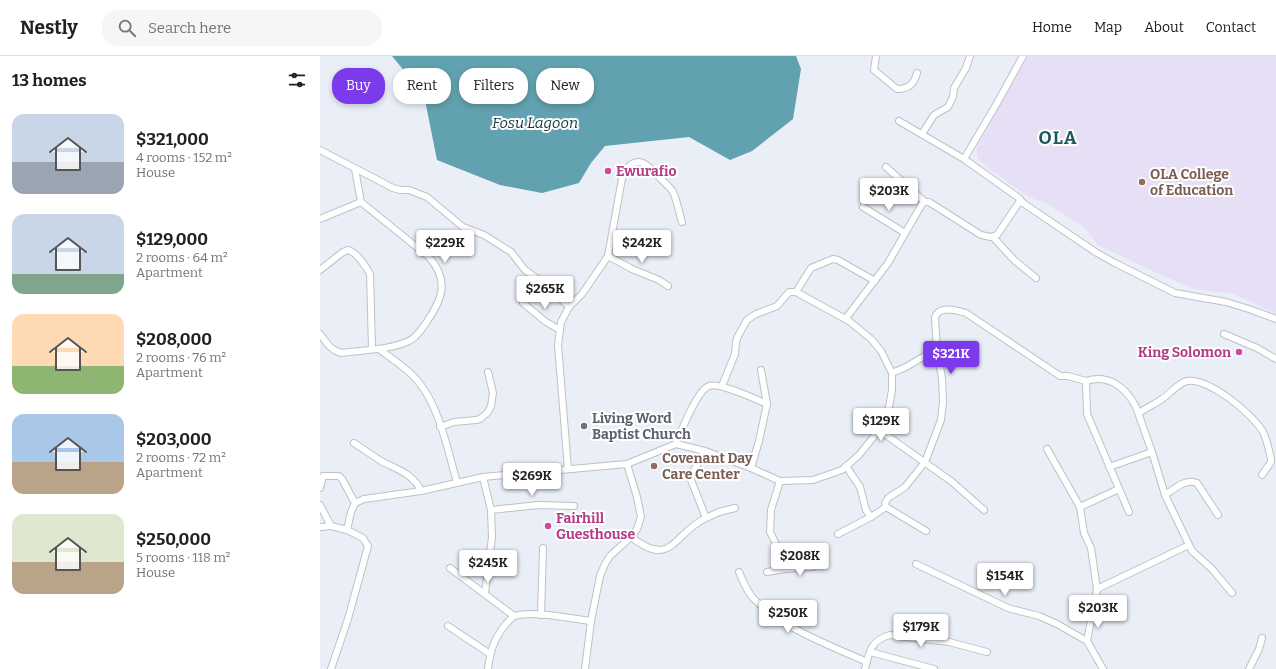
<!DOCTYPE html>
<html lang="en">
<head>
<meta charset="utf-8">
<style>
  :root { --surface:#fff; --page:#f6f6f6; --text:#202124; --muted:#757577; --line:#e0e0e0; --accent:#7c3aed }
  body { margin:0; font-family:Bitter,serif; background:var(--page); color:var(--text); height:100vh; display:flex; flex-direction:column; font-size:15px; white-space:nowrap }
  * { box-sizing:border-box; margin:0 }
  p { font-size:13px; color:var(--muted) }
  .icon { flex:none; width:22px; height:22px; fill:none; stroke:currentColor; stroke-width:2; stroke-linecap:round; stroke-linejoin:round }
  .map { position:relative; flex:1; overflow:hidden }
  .sheet { display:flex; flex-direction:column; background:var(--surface); width:320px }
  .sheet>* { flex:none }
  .top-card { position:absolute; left:12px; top:12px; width:380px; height:36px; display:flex; gap:8px }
  .price { position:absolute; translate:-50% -34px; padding:0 9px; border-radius:4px; background:#fff; color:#222; font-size:13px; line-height:26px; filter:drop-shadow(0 1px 2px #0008) }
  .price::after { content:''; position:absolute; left:50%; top:24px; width:12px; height:9px; margin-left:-6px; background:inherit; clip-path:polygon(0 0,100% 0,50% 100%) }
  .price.on { background:var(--accent); color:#fff }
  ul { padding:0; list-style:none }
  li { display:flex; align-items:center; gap:12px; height:100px; padding:0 12px }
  li span { display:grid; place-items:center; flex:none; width:112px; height:80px; border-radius:12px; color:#555 }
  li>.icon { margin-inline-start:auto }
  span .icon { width:48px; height:48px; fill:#fffc; stroke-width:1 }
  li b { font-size:17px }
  h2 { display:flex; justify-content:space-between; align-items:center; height:48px; padding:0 12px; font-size:17px }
  .tag { padding:0 14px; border-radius:16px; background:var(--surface); box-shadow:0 2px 6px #0003; font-size:14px; line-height:36px }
  .tag.on { background:var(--accent); color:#fff }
  header { display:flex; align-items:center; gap:24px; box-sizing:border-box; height:56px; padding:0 20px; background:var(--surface); border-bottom:1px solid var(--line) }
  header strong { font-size:19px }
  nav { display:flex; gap:22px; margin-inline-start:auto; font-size:14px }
  .search { width:280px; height:36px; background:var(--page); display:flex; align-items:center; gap:10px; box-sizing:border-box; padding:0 14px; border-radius:16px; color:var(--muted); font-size:15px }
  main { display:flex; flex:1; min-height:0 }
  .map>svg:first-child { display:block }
  .education { fill:#e7dff5 }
  .water { fill:#62a1af }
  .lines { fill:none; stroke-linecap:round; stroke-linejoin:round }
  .minor-casing { stroke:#bdc1c9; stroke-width:8 }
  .minor { stroke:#fff; stroke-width:6 }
  .hotel-dot { fill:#d1479c; stroke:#fff; stroke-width:1.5 }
  .education-dot { fill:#8d6e63; stroke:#fff; stroke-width:1.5 }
  .worship-dot { fill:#6b7280; stroke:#fff; stroke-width:1.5 }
  .labels { text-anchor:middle; stroke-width:4; stroke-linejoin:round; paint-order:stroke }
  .hotel-label { font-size:14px; font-weight:bold; fill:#b23c85; stroke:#fff; text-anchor:start }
  .education-label { font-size:14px; font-weight:bold; fill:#785e54; stroke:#fff; text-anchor:start }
  .worship-label { font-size:14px; font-weight:bold; fill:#5b616d; stroke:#fff; text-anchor:start }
  .water-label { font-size:15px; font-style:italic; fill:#16363d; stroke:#fff }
  .district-label { font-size:18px; font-weight:bold; letter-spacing:1px; fill:#1d585b; stroke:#fff }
</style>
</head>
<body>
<header>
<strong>Nestly</strong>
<div class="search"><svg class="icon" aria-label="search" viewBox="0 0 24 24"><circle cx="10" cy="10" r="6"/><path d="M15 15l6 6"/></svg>Search here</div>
<nav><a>Home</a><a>Map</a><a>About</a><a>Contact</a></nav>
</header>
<main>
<section class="sheet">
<h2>13 homes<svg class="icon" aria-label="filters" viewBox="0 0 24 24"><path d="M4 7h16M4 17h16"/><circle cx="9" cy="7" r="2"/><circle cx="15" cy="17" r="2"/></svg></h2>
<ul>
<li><span style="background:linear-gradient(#c9d6e8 60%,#9aa5b1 0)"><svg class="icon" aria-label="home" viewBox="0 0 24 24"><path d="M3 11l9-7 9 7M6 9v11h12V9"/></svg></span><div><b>$321,000</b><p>4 rooms · 152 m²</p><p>House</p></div></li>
<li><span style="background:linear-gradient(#c9d6e8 75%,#7fa58c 0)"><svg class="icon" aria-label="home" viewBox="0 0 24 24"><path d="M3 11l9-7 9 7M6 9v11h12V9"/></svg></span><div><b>$129,000</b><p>2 rooms · 64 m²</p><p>Apartment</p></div></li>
<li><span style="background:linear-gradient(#ffd9b3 65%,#8fb573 0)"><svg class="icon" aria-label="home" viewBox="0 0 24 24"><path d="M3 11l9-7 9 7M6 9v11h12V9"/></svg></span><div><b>$208,000</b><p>2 rooms · 76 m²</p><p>Apartment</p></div></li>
<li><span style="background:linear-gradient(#a9c7e8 60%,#b9a48a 0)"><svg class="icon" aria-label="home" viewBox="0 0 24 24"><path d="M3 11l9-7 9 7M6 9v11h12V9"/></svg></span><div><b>$203,000</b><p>2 rooms · 72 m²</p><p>Apartment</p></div></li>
<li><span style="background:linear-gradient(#dfe7d0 60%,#b9a48a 0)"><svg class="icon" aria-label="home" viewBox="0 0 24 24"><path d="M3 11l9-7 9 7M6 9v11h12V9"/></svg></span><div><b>$250,000</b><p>5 rooms · 118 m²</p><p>House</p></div></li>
</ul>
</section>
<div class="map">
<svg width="956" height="613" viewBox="0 0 956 613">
  <rect width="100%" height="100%" fill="#e9eef7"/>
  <!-- education -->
  <polygon class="education" points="708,0 956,0 956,258 914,238 874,233 837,217 778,189 764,171 728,148 709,141 667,111 658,103 656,93"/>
  <!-- water -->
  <polygon class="water" points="72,0 476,0 481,13 473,63 432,95 410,104 369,81 285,90 271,107 259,127 222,137 180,129 117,104 104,39"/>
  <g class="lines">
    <!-- minor casing -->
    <g class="minor-casing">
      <g id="minor">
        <path d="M556,0L554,14L577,33C589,33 594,28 597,17"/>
        <polyline points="579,65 644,103 699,142 703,147 777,197 793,206 855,237 906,246 929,253 956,263"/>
        <polyline points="602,78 614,59 628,51 633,41 634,32 646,12 650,0"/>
        <polyline points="0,94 73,132 80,134 89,134 107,141 143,171 164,179 191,196 205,214 228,230 249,251"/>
        <polyline points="644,103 676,49 703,0"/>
        <polyline points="566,111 605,146"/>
        <polyline points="543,151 585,177"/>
        <polyline points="0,163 41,146"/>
        <polyline points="673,181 694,204 716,222"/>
        <polyline points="288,200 312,213 339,224 348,230"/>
        <path d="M0,214L23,196L28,194C36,196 46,210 50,218L52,293"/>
        <polyline points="203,247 226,266 240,274"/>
        <polyline points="526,262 568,207 602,148 605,146 609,146 661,179 671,181 677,179 700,145 703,147"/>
        <path d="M0,278C6,286 11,295 22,297C44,294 69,294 89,285C96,282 101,274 106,267C122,244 130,225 109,201L41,146L35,113"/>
        <polyline points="904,278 937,292 956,303"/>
        <path d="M59,293C72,303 87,312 97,324C120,351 127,393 137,426"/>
        <path d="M617,295L615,262C618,249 636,254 646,257L740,320H748L766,325L767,358L809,456"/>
        <polyline points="572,317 586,311 613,295 617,295 622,322 623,346 621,364 605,406 585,431 568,442 565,447 566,451 606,475"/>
        <path d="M766,325C788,318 806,331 816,351L832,396L789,411"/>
        <polyline points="402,330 415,298 416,286 418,280 427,264 436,258 457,250 469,236 476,236"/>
        <path d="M819,357C826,352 835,348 842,343C850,338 858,327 867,325C889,322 933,358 943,376C947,384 949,394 951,403V406L942,419"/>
        <polyline points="120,371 134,366 156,364 160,363 168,356 171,350 173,337 168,316"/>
        <polyline points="559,374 631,425 664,454"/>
        <path d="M34,387C43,393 52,399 61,405C76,413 94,418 101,435"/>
        <path d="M356,388C361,376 377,334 389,330C399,326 435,343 447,348"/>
        <polyline points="727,393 760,451 764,477 771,492 777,533 767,585 783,613"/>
        <polyline points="385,395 372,418 371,424 386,462 399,456 415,452"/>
        <polyline points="832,396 845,439 872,495 892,513 912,537"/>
        <polyline points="526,410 540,431 546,454 551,461"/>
        <polyline points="431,412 439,385 447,348 441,314"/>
        <path d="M248,413L238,289L241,266L249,251L262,238L288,200L303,117C317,97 328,108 340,122C344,126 350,131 353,136C357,144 359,157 362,166"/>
        <polyline points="163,421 171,454 172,481 165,537"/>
        <polyline points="0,432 3,420 19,420 22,423 35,447"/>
        <path d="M845,439C854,433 866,422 877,427L898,459"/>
        <polyline points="0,449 11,470"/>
        <polyline points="760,451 799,433"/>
        <polyline points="171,454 218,449 254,450"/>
        <polyline points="0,471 11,470 27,474 31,456 35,447 44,443 101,435 163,421 307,408 356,388 385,395 431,412 460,425 493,424 522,414 539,399 559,374 569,351 572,334 572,317 561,295 551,283 529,265 476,236 491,212 513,203 518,204 555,225"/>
        <polyline points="518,478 551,461 566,451"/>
        <path d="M311,481C353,513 352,478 386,462"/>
        <polyline points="596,508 688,552 719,560 737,568 767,585"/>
        <polyline points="130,512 194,560"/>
        <polyline points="465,513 493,511"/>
        <path d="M419,516C423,525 427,536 434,543C462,572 511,590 547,606"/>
        <polyline points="447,516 465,513 460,496 450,476 451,454 460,425"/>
        <polyline points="777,533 869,489"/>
        <polyline points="221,559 223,492"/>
        <polyline points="128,570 170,598"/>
        <polyline points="550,596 614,613"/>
        <polyline points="11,613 28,563 48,490 43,482 27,474"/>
        <path d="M168,613C170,596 174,582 186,568C188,566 192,561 195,560C211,554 253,563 271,565"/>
        <polyline points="265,613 271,565 280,520 285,508 290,500 311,481 317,473 321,461 317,441 307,408"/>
        <path d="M545,613C549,596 551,584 570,579L629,586L667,596"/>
        <polyline points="929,613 939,593 942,582"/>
      </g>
    </g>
    <!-- minor -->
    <use href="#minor" class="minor"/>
  </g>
  <!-- markers -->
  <g class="hotel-dot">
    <circle cx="288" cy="115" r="4"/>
    <circle cx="919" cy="296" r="4"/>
    <circle cx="228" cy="470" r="4"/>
  </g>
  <g class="education-dot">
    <circle cx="822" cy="126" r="4"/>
    <circle cx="334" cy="410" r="4"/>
  </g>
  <circle class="worship-dot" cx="264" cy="370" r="4"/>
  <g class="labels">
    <!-- hotel labels -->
    <g class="hotel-label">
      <text x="296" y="120">Ewurafio</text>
      <text x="911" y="301" text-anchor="end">King Solomon</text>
      <text x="236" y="467">Fairhill<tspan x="236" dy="16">Guesthouse</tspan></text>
    </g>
    <!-- education labels -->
    <g class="education-label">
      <text x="830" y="123">OLA College<tspan x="830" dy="16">of Education</tspan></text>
      <text x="342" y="407">Covenant Day<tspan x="342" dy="16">Care Center</tspan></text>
    </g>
    <!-- worship labels -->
    <g class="worship-label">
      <text x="272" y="367">Living Word<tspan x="272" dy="16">Baptist Church</tspan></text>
    </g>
    <!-- water labels -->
    <g class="water-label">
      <text x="215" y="72">Fosu Lagoon</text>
    </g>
    <!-- district labels -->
    <g class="district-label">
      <text x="738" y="88">OLA</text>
    </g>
  </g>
</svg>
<b class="price" style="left:569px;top:156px">$203K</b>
<b class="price" style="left:125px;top:208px">$229K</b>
<b class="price" style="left:322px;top:208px">$242K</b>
<b class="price" style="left:225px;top:254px">$265K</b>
<b class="price on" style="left:631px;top:319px">$321K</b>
<b class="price" style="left:561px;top:386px">$129K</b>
<b class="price" style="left:212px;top:441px">$269K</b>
<b class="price" style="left:480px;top:521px">$208K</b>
<b class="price" style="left:168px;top:528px">$245K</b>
<b class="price" style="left:685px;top:541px">$154K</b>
<b class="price" style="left:778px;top:573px">$203K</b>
<b class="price" style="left:468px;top:578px">$250K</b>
<b class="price" style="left:601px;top:592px">$179K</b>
<div class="top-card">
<a class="tag on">Buy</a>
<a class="tag">Rent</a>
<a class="tag">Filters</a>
<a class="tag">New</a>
</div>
</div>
</main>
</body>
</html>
